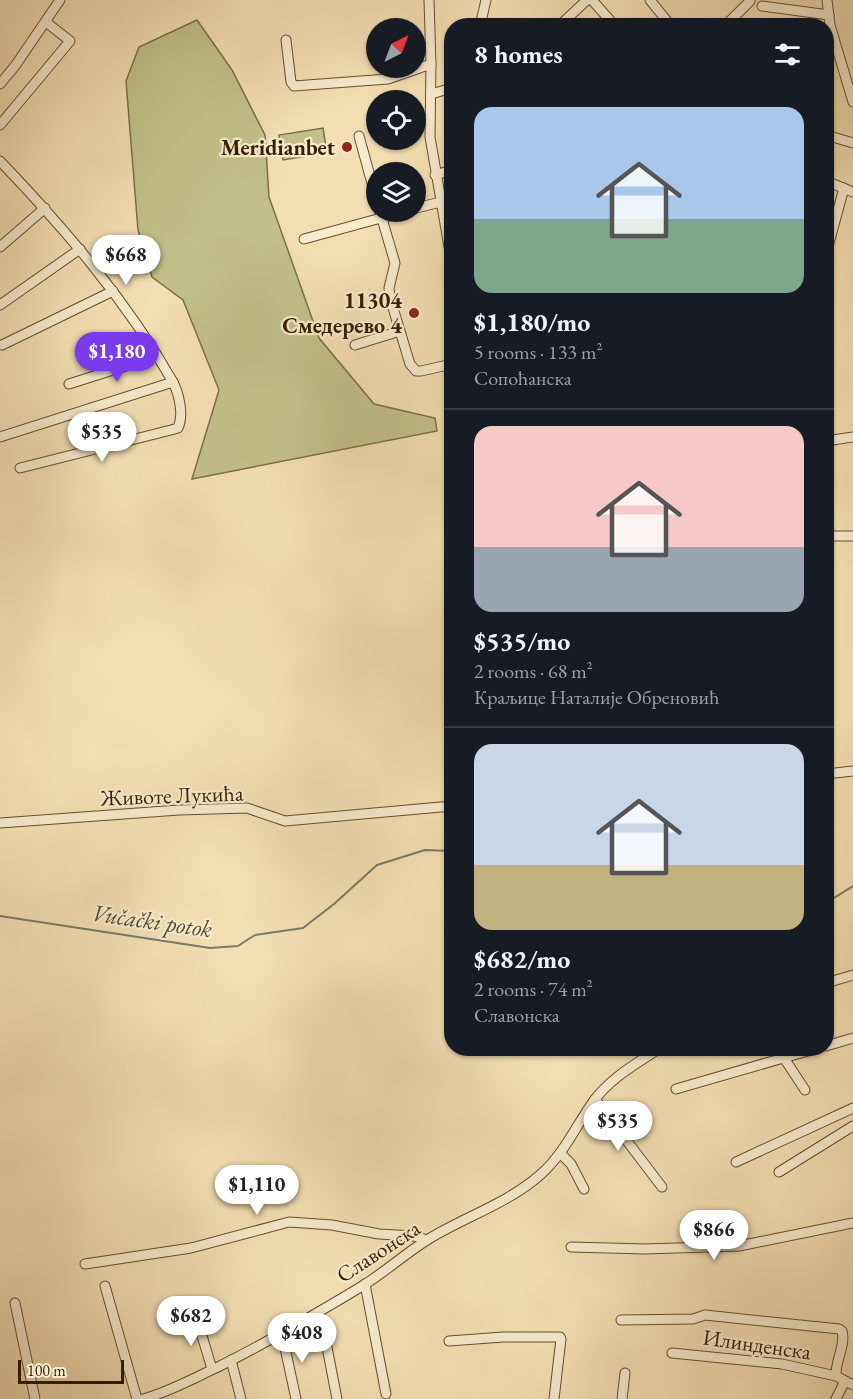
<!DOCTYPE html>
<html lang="en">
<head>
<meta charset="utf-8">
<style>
  :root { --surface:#171b24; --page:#20242c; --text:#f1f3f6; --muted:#9ea1a6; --line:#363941; --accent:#7c3aed }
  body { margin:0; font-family:"EB Garamond",serif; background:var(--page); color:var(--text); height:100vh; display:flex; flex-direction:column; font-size:22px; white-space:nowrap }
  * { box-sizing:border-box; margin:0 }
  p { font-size:20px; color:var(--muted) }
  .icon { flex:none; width:33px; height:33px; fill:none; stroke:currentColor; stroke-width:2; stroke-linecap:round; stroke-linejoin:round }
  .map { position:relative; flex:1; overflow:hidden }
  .sheet { position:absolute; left:444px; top:18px; width:390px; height:1038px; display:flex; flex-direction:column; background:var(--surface); border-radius:24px; box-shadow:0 2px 4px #0004 }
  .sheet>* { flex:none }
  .needle { width:39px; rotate:42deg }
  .controls { position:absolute; left:366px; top:18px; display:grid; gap:12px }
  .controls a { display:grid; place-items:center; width:60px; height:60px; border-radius:50%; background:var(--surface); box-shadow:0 2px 4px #0004; font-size:30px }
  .scale { position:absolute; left:18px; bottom:15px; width:106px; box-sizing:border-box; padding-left:6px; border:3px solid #371e02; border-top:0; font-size:16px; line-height:21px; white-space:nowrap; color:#371e02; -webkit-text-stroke:4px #f7eacd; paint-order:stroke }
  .price { position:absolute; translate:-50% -51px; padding:0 14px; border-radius:21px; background:#fff; color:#222; font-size:20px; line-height:39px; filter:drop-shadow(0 2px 3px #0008) }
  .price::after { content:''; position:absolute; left:50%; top:36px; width:18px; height:14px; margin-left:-9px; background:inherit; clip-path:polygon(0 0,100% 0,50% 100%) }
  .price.selected { background:var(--accent); color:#fff }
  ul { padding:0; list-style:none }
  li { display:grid; align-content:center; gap:12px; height:318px; padding:0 30px }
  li+li { border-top:2px solid var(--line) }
  li span { display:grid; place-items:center; height:186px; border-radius:18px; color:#555 }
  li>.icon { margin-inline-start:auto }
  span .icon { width:108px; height:108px; fill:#fffc; stroke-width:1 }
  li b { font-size:26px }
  h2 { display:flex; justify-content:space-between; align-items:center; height:72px; padding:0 30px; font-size:26px }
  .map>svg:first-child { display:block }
  .green { fill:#c1c088; stroke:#7c6f45; stroke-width:1.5 }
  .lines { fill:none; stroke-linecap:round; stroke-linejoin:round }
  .stream { stroke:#747c6b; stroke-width:2 }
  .minor-casing { stroke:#664e2e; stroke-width:11 }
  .minor { stroke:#f7eacd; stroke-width:9 }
  .poi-dot { fill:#8f2418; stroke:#f7eacd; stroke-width:2 }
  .labels { text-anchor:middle; stroke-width:4.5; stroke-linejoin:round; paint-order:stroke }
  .poi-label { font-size:22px; font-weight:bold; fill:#371e02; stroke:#f7eacd; text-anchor:end }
  .street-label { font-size:22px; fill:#371e02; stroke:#f7eacd }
  .water-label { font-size:24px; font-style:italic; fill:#554d37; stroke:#f7eacd }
</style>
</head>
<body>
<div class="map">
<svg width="853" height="1399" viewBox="0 0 853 1399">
  <rect width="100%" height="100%" fill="#f3deb2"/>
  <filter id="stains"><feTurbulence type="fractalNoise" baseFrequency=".00333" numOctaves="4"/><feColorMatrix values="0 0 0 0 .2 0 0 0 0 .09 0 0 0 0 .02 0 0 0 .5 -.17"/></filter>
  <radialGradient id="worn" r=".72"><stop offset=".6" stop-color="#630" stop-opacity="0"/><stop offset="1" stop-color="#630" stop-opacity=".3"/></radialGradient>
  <!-- green -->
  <g class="green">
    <polygon points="197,20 232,70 265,135 269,197 319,338 374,404 435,418 437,431 192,479 219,390 183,300 152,277 138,230 126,81 139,47"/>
    <polygon points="323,128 327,153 283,160 279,135"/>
  </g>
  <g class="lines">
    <!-- stream -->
    <g class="stream">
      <polyline points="826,903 853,886"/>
      <polyline points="0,916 210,948 238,946 255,935 303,928 334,904 377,865 425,850 452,851"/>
    </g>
    <!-- minor casing -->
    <g class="minor-casing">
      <g id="minor">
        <polyline points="429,0 431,64 430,137 452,264"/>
        <polyline points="592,0 615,26"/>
        <polyline points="650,0 671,26"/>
        <polyline points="827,0 830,25 853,102"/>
        <polyline points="762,6 829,15"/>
        <polyline points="480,26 486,0"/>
        <polyline points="559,26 587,0"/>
        <polyline points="725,26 750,1"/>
        <polyline points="286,40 291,82 294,86 388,79 431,64"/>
        <polyline points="0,84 15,66 60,0"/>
        <polyline points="431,94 452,88"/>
        <polyline points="0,125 70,41 46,22"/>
        <polyline points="826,135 853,143"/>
        <polyline points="359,136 376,198"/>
        <path d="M0,161C65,229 126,300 173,382C179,394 184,415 178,428L171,430L20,468"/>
        <polyline points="435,175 452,170"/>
        <polyline points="826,181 853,192"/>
        <polyline points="416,208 441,202"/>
        <polyline points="380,212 395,263 389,288 390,298 410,364 416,371 421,371 452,364"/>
        <polyline points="304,239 403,212"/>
        <polyline points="0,247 45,208"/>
        <polyline points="826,254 844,188"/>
        <polyline points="0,305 80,249"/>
        <polyline points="2,345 113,291"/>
        <polyline points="355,345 400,331"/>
        <polyline points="69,384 157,356"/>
        <polyline points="0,437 173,382"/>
        <polyline points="826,441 853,437"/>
        <polyline points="826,536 853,536"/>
        <polyline points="826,774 853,771"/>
        <polyline points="0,823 179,810 247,808 285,821 452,806"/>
        <polyline points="826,983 853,975"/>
        <polyline points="826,1046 853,1038"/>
        <polyline points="784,1058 805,1090"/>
        <polyline points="676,1089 818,1048"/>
        <polyline points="595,1099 662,1187"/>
        <polyline points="560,1153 571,1164 584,1189"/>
        <polyline points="736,1162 853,1108"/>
        <polyline points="779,1172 853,1126"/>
        <polyline points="571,1247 645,1249 739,1246 853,1223"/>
        <polyline points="85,1264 191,1248 289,1222 332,1225 379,1234 414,1236 427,1240"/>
        <polyline points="365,1284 386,1394"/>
        <polyline points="105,1286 137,1399"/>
        <polyline points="15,1303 35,1399"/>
        <polyline points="317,1314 326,1342 337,1399"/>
        <polyline points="196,1316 212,1369"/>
        <path d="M621,1320L693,1319L705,1315L839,1329L842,1331C846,1345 835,1361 836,1376L853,1385"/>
        <polyline points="282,1334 296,1399"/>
        <polyline points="449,1341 503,1337 560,1337 561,1339 554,1399"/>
        <polyline points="672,1353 782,1364 836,1376"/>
        <polyline points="231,1360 241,1399"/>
        <path d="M143,1399C169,1392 194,1378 218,1367C268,1342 316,1314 364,1285C386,1271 405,1254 427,1240C464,1217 507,1204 540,1175C564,1154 576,1126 593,1102C610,1078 636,1064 660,1048"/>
        <polyline points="622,1399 625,1373"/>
        <polyline points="836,1399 845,1381"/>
      </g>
    </g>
    <!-- minor -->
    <use href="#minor" class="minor"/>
  </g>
  <!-- markers -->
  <g class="poi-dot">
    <circle cx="347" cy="147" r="6"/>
    <circle cx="414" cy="313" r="6"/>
  </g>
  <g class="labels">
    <!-- poi labels -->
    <g class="poi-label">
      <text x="335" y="155">Meridianbet</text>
      <text x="402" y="308">11304<tspan x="402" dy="25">Смедерево 4</tspan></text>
    </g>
    <!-- street labels -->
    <g class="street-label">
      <text transform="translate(172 795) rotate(-2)" y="8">Животе Лукића</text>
      <text transform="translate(378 1251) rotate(-33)" y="8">Славонска</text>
      <text transform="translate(757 1344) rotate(8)" y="8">Илинденска</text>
    </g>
    <!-- water labels -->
    <g class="water-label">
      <text transform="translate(152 921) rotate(8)" y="8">Vučački potok</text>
    </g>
  </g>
  <rect width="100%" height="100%" filter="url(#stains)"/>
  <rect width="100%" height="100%" fill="url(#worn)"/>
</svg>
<div class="controls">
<a><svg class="needle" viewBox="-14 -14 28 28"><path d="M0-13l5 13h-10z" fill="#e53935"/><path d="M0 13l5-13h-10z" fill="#9ea1a6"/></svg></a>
<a><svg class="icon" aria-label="locate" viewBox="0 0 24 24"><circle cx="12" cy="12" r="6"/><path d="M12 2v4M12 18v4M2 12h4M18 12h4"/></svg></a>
<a><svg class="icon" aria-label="layers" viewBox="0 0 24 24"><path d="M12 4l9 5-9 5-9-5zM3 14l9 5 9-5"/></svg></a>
</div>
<div class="scale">100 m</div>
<b class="price" style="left:126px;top:286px">$668</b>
<b class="price selected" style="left:117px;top:383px">$1,180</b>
<b class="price" style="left:102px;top:463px">$535</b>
<b class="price" style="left:618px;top:1152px">$535</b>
<b class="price" style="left:257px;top:1216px">$1,110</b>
<b class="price" style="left:714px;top:1261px">$866</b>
<b class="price" style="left:191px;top:1347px">$682</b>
<b class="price" style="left:302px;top:1364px">$408</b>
<section class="sheet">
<h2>8 homes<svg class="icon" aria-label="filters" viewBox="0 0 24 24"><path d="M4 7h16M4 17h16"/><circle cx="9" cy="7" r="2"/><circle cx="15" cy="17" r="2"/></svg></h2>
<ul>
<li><span style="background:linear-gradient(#a9c7e8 60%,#7fa58c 0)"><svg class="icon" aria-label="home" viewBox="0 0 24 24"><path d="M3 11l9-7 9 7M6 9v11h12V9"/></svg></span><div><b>$1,180/mo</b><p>5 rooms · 133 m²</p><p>Сопоћанска</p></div></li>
<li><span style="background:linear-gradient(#f6c9c9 65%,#9aa5b1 0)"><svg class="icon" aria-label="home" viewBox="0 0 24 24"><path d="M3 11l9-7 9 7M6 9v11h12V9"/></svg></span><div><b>$535/mo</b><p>2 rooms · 68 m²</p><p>Краљице Наталије Обреновић</p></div></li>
<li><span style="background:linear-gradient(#c9d6e8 65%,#c2b280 0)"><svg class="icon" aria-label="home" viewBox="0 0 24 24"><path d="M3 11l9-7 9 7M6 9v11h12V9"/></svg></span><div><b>$682/mo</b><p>2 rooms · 74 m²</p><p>Славонска</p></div></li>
</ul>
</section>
</div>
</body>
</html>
